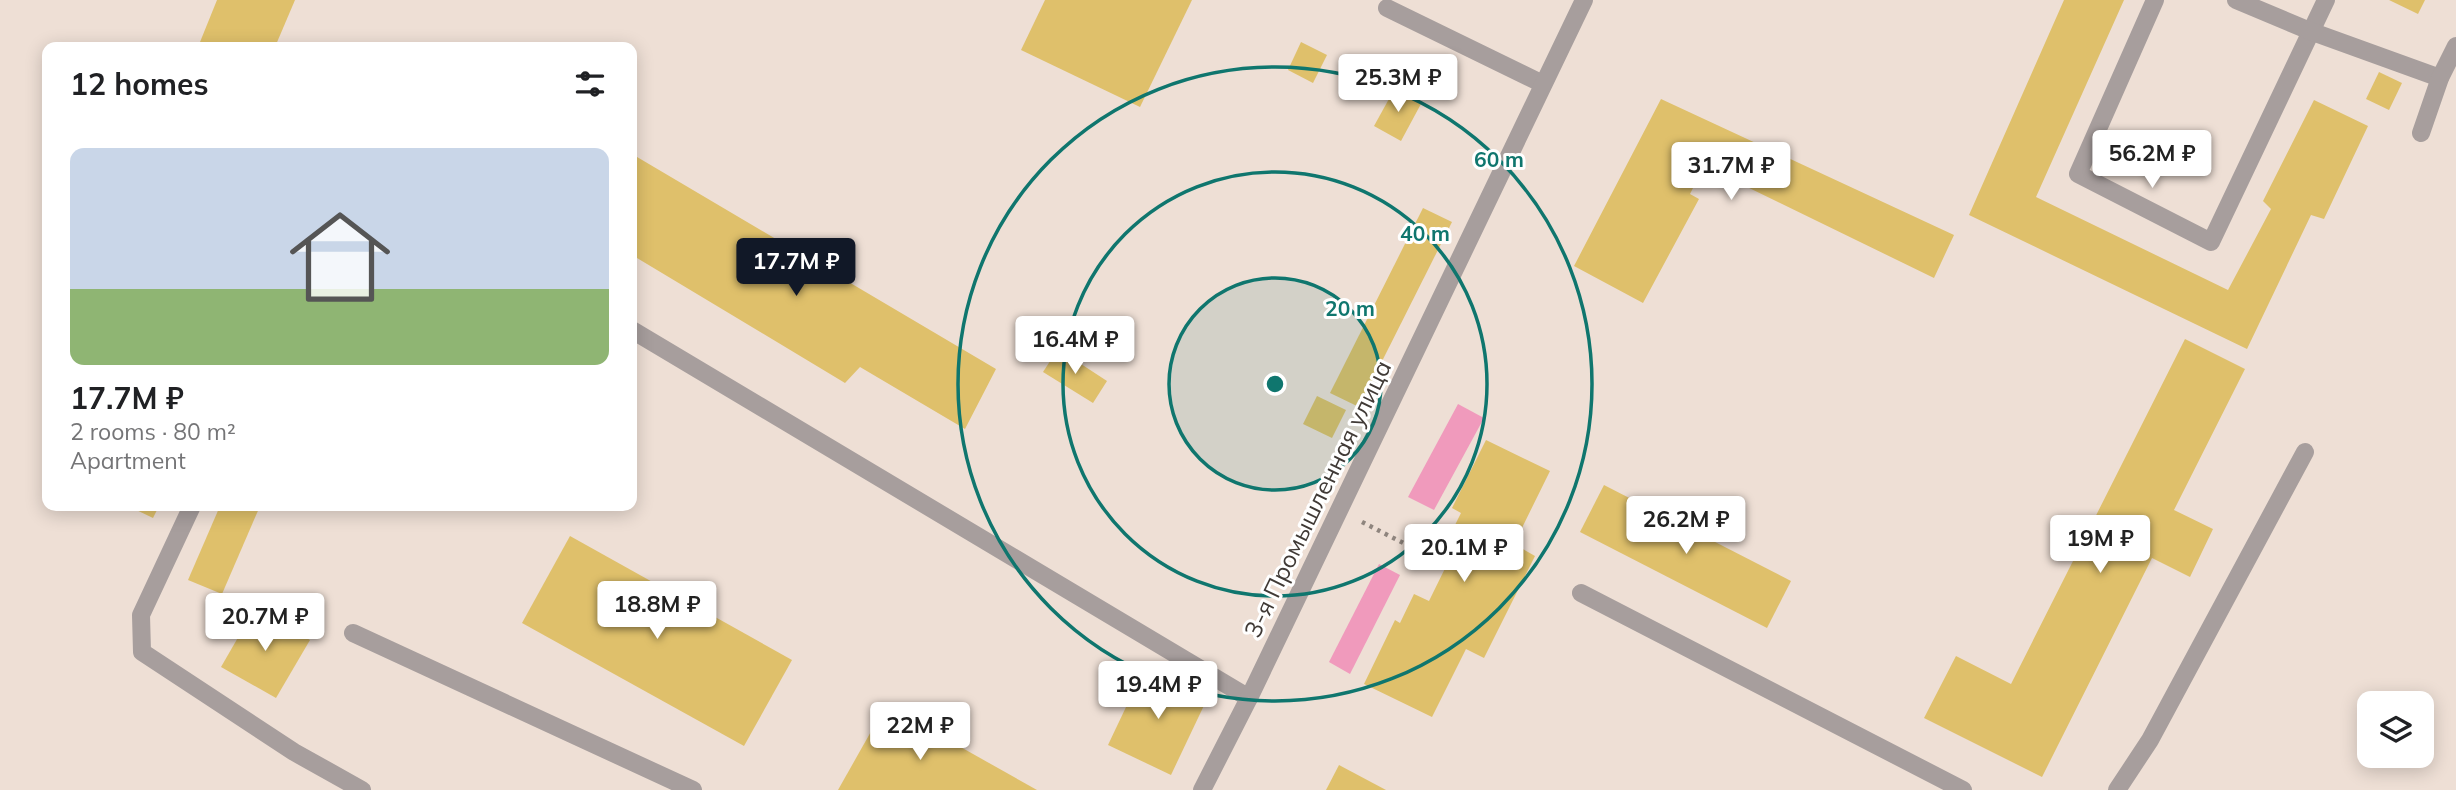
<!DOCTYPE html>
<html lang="en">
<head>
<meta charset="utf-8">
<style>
  :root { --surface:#fff; --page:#f6f6f6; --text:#202124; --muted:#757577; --accent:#111827 }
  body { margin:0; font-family:Mulish,sans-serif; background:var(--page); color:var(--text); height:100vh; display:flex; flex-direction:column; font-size:26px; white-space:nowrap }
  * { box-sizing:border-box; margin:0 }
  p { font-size:23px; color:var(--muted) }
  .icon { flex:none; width:38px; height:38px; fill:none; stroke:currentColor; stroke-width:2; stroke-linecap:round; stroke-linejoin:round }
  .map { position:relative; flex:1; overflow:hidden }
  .details { position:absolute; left:42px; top:42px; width:595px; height:469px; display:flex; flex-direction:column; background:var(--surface); border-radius:14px; box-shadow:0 4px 18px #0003 }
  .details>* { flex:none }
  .controls { position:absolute; left:2357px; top:691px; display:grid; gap:14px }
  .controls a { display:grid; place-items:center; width:77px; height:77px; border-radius:14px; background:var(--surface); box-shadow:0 4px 18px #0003; font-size:35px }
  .price { position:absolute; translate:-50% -60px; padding:0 16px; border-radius:7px; background:#fff; color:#222; font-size:23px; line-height:46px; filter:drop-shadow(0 2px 4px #0008) }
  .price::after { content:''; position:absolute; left:50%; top:42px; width:21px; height:16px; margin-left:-10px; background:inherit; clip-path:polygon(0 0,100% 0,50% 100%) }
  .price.active { background:var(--accent); color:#fff }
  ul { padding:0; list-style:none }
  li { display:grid; align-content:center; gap:14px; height:371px; padding:0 28px }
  li span { display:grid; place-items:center; height:217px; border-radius:14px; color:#555 }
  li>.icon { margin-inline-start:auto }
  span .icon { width:126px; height:126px; fill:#fffc; stroke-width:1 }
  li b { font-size:30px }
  h2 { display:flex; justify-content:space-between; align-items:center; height:84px; padding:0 28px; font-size:30px }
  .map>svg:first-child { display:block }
  .green { fill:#f09abc }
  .building { fill:#dfc06b }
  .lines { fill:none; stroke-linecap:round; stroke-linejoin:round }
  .path { stroke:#8f857e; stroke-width:4.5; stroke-dasharray:3.5 5; stroke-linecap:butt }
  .lane { stroke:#a79e9d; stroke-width:18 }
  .street { stroke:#a79e9d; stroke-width:18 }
  .ring { fill:none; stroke:#0f766e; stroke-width:3.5 }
  .labels { text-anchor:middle; stroke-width:6; stroke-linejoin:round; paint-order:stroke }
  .street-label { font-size:24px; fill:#403a36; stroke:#fff }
  .centre { fill:#0f766e; stroke:#fff; stroke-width:3.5 }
  .ring-label { font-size:21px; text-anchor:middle; font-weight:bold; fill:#0f766e; stroke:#fff; stroke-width:6; stroke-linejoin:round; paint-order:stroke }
</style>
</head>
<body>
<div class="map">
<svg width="2456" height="790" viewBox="0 0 2456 790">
  <rect width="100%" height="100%" fill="#eedfd5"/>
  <!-- green -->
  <g class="green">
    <polygon points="1458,404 1484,418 1434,510 1408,497"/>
    <polygon points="1379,564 1400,575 1350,674 1329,662"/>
  </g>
  <!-- building -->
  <g class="building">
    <polygon points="217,0 295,0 275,47 198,47"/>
    <polygon points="1045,0 1192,0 1140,107 1021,50"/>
    <polygon points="2064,0 2124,0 2036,197 2228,290 2271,209 2263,201 2314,100 2368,126 2324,219 2311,215 2247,349 1969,215"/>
    <polygon points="2389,0 2425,0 2418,14"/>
    <polygon points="1301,42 1327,55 1313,83 1288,70"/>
    <polygon points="2379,72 2402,83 2389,110 2366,99"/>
    <polygon points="1395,88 1422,102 1401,141 1374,126"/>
    <polygon points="1661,99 1954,235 1934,278 1704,166 1690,194 1699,199 1643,303 1574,266"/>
    <polygon points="632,154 996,369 965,429 860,367 845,383 632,255"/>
    <polygon points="1423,208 1452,222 1359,407 1330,393"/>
    <polygon points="2185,339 2245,369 2174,510 2213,529 2190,577 2152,558 2042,777 1924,718 1956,656 2011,684"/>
    <polygon points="1058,349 1107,381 1093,403 1043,372"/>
    <polygon points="1317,396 1346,410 1332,438 1303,424"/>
    <polygon points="1486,440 1550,471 1514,544 1535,556 1484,658 1466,649 1432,717 1364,684 1395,620 1400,623 1414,594 1429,601 1457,544 1448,539 1461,513 1452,508"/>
    <polygon points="1604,485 1791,581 1767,628 1580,532"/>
    <polygon points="128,506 159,506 153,518"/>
    <polygon points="220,506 260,506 222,594 188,580"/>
    <polygon points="570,536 792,660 744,746 522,623"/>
    <polygon points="255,608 310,640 276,698 221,667"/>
    <polygon points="1145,667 1208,697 1171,775 1108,745"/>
    <polygon points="886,705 1037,790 838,790"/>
    <polygon points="1339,765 1386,790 1326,790"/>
  </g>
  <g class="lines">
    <!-- path -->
    <polyline class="path" points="1362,522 1421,552"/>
    <!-- lane -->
    <g class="lane">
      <polyline points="2155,0 2078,174 2211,242 2326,0"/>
      <polyline points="2236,0 2310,31 2440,78"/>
      <polyline points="1387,8 1543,84"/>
      <polyline points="2421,133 2440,78 2456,46"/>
      <polyline points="632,330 1249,698"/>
      <polyline points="192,506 141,615 142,652 294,752 362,790"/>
      <polyline points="1581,593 1963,790"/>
      <polyline points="353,633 693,790"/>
      <polyline points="2117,790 2150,740 2305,452"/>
    </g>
    <!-- street -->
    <polyline class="street" points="1202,790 1249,698 1584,0"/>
  </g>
  <!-- distance rings -->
  <circle cx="1275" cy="384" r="106" fill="#0f766e" fill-opacity=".12"/>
  <g class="ring">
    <circle cx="1275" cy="384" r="106"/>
    <circle cx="1275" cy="384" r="212"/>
    <circle cx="1275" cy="384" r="317"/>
  </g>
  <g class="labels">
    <!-- street labels -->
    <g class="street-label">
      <text transform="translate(1318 499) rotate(-64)" y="8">3-я Промышленная улица</text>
    </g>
  </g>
  <circle cx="1275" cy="384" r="10" class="centre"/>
  <g class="ring-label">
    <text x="1499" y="167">60 m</text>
    <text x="1425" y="241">40 m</text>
    <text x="1350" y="316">20 m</text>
  </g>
</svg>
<div class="controls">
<a><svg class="icon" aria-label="layers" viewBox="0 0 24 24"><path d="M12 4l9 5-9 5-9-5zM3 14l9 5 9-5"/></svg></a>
</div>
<b class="price" style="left:1398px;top:114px">25.3M ₽</b>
<b class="price" style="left:2152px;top:190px">56.2M ₽</b>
<b class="price" style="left:1731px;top:202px">31.7M ₽</b>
<b class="price active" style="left:796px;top:298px">17.7M ₽</b>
<b class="price" style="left:1075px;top:376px">16.4M ₽</b>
<b class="price" style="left:1686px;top:556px">26.2M ₽</b>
<b class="price" style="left:2100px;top:575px">19M ₽</b>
<b class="price" style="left:1464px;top:584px">20.1M ₽</b>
<b class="price" style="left:657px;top:641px">18.8M ₽</b>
<b class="price" style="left:265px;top:653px">20.7M ₽</b>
<b class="price" style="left:1158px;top:721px">19.4M ₽</b>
<b class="price" style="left:920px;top:762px">22M ₽</b>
<section class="details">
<h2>12 homes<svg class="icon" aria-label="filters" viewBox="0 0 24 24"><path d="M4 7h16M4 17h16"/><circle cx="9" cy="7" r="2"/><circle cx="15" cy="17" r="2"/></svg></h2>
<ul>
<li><span style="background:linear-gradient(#c9d6e8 65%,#8fb573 0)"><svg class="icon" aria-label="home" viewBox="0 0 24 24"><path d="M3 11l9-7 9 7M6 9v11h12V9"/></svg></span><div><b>17.7M ₽</b><p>2 rooms · 80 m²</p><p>Apartment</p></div></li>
</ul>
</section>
</div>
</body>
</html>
